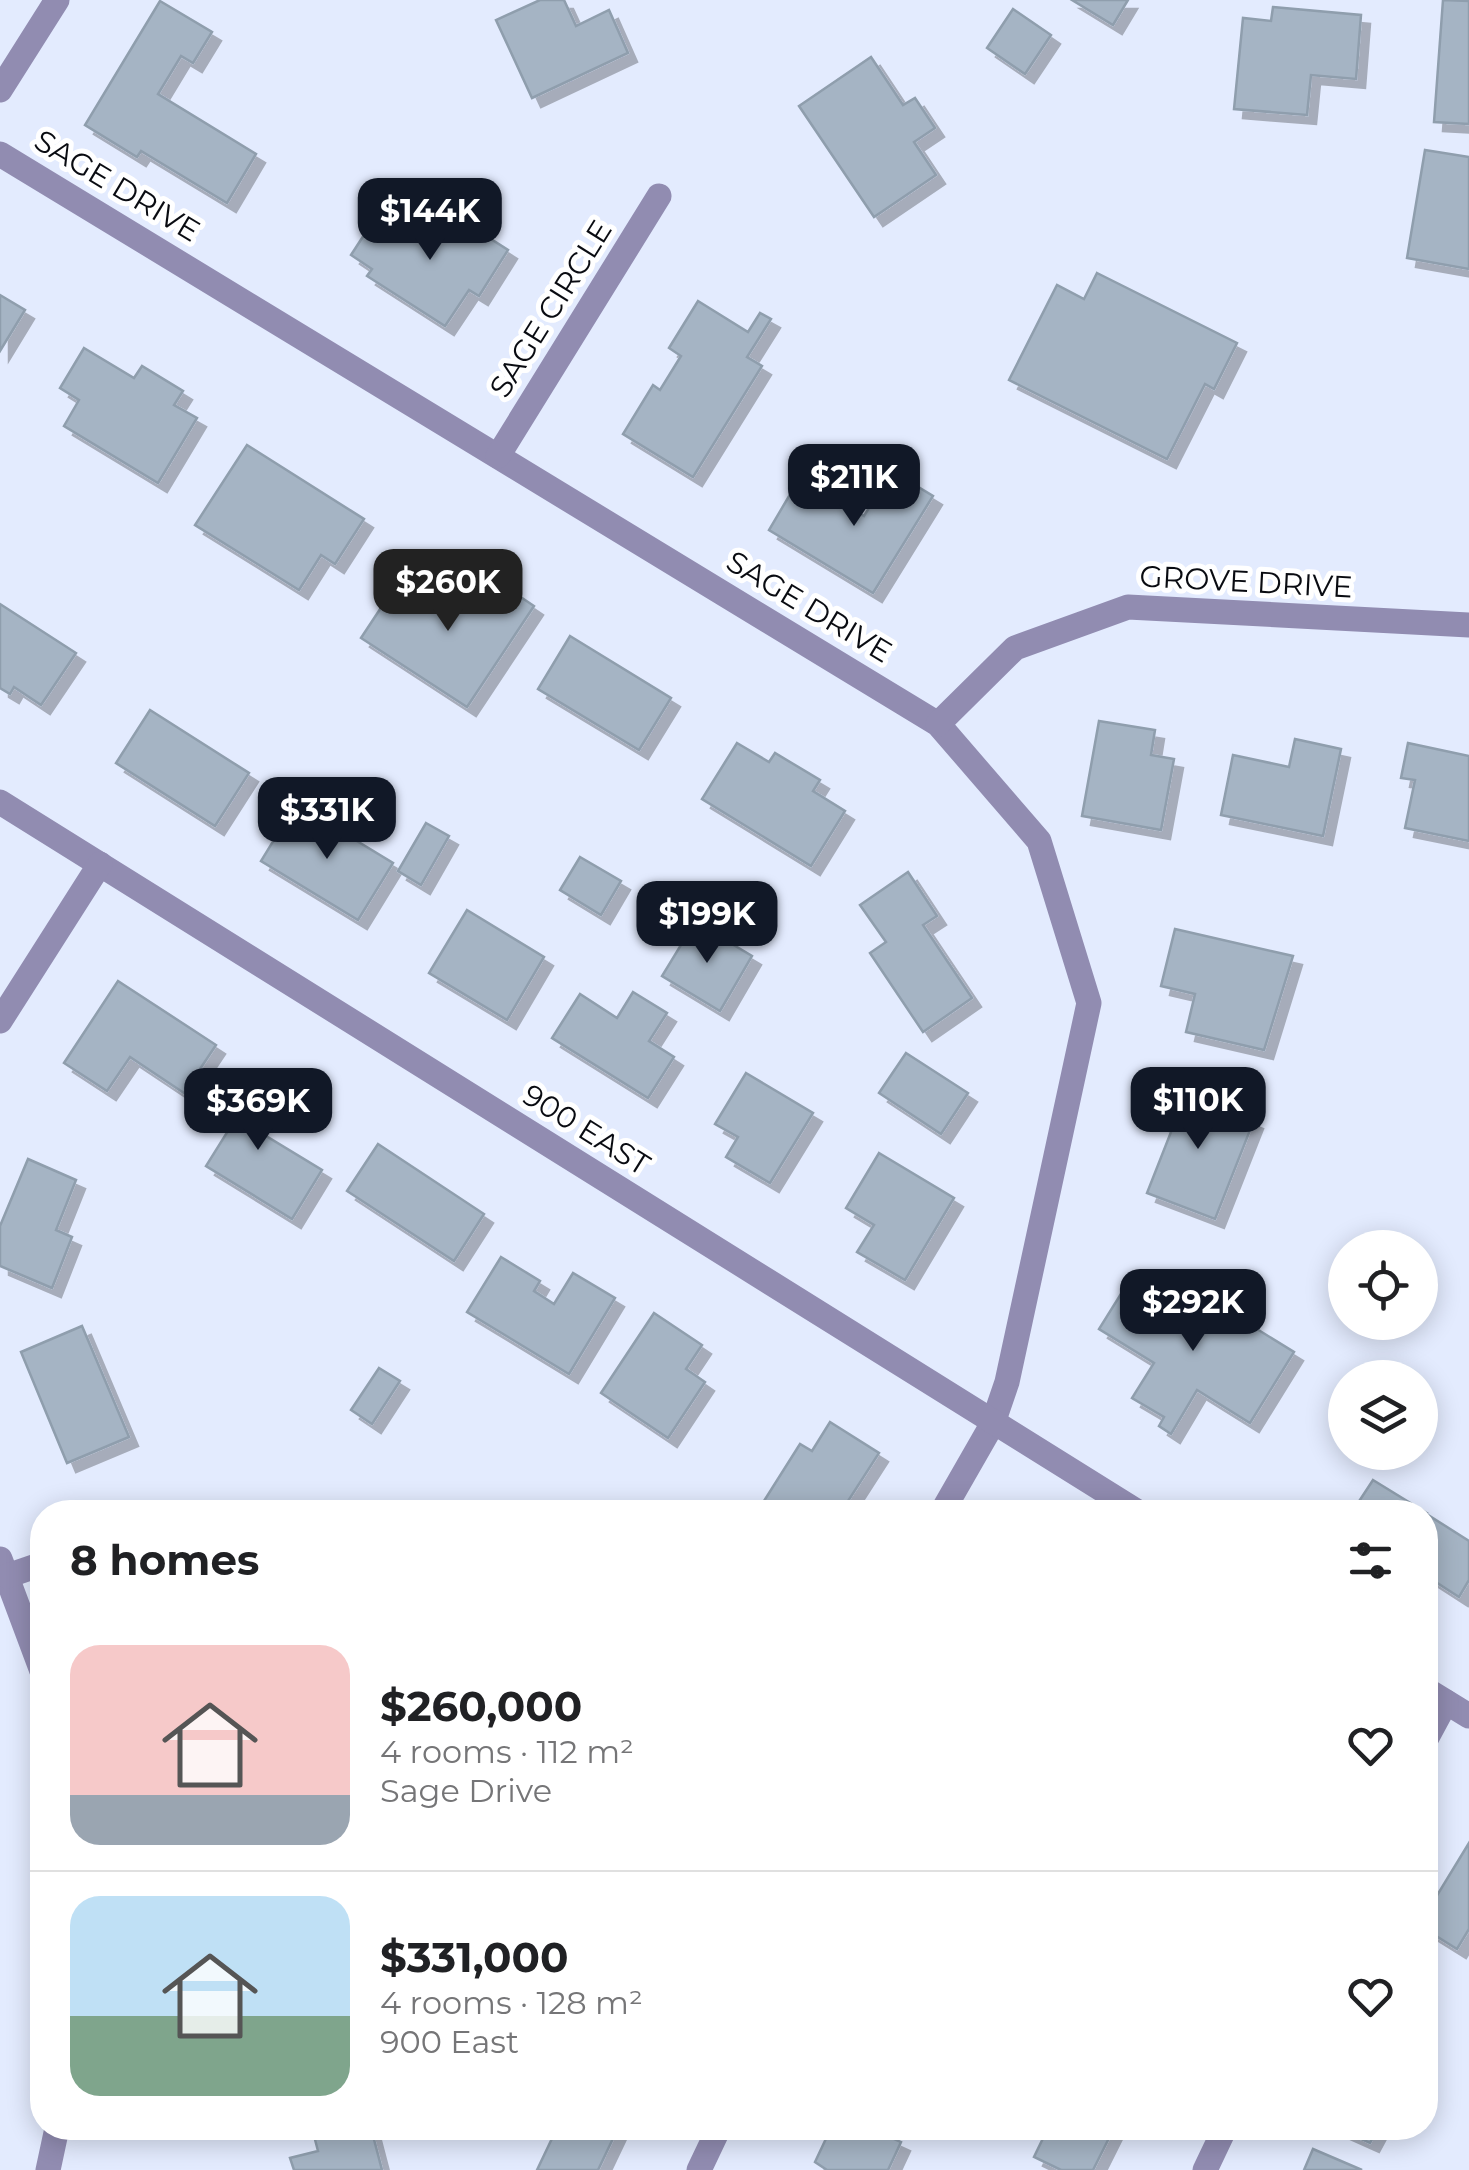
<!DOCTYPE html>
<html lang="en">
<head>
<meta charset="utf-8">
<style>
  :root { --surface:#fff; --page:#f2f2f2; --text:#202124; --muted:#757577; --line:#e0e0e0; --accent:#111827 }
  body { margin:0; font-family:Montserrat,sans-serif; background:var(--page); color:var(--text); height:100vh; display:flex; flex-direction:column; font-size:38px; white-space:nowrap }
  * { box-sizing:border-box; margin:0 }
  p { font-size:32px; color:var(--muted) }
  .icon { flex:none; width:55px; height:55px; fill:none; stroke:currentColor; stroke-width:2; stroke-linecap:round; stroke-linejoin:round }
  .map { position:relative; flex:1; overflow:hidden }
  .panel { position:absolute; left:30px; top:1500px; width:1408px; height:640px; display:flex; flex-direction:column; background:var(--surface); border-radius:40px; box-shadow:0 5px 25px #0003 }
  .panel>* { flex:none }
  .controls { position:absolute; left:1328px; top:1230px; display:grid; gap:20px }
  .controls a { display:grid; place-items:center; width:110px; height:110px; border-radius:50%; background:var(--surface); box-shadow:0 5px 25px #0003; font-size:50px }
  .price { position:absolute; translate:-50% -85px; padding:0 22px; border-radius:20px; background:var(--accent); color:#fff; font-size:32px; line-height:65px; filter:drop-shadow(0 2px 5px #0008) }
  .price::after { content:''; position:absolute; left:50%; top:60px; width:30px; height:22px; margin-left:-15px; background:inherit; clip-path:polygon(0 0,100% 0,50% 100%) }
  .price.selected { background:#222; color:#fff }
  ul { padding:0; list-style:none }
  li { display:flex; align-items:center; gap:30px; height:250px; padding:0 40px }
  li+li { border-top:2px solid var(--line) }
  li span { display:grid; place-items:center; flex:none; width:280px; height:200px; border-radius:30px; color:#555 }
  li>.icon { margin-inline-start:auto }
  span .icon { width:120px; height:120px; fill:#fffc; stroke-width:1 }
  li b { font-size:42px }
  h2 { display:flex; justify-content:space-between; align-items:center; height:120px; padding:0 40px; font-size:42px }
  .map>svg:first-child { display:block }
  .building { fill:#a5b4c4; stroke:#8f9ead; stroke-width:2.5; filter:url(#shadow) }
  .lines { fill:none; stroke-linecap:round; stroke-linejoin:round }
  .minor { stroke:#918cb1; stroke-width:25 }
  .labels { text-anchor:middle; stroke-width:10; stroke-linejoin:round; paint-order:stroke }
  .street-label { font-size:30px; fill:#090b11; stroke:#fff }
</style>
</head>
<body>
<div class="map">
<svg width="1469" height="2170" viewBox="0 0 1469 2170">
  <defs>
    <filter id="shadow"><feDropShadow dx="9" dy="9" stdDeviation="0" flood-color="#0004"/></filter>
  </defs>
  <rect width="100%" height="100%" fill="#e3ebfe"/>
  <!-- building -->
  <g class="building">
    <polygon points="540,0 564,0 576,26 609,10 628,53 532,98 496,20"/>
    <polygon points="1072,0 1128,0 1113,25"/>
    <polygon points="1443,0 1469,1 1469,124 1434,122"/>
    <polygon points="160,1 212,32 193,63 181,56 158,94 256,154 227,203 141,151 137,157 85,125"/>
    <polygon points="1273,7 1361,15 1356,79 1311,75 1307,115 1234,109 1243,18 1271,21"/>
    <polygon points="1013,9 1051,35 1025,74 987,48"/>
    <polygon points="871,57 903,105 915,98 935,128 914,142 936,175 874,217 799,106"/>
    <polygon points="1425,150 1469,157 1469,269 1407,258"/>
    <polygon points="447,211 508,250 479,296 469,290 445,326 367,276 372,269 351,255 379,212 427,242"/>
    <polygon points="1097,273 1237,343 1214,389 1205,384 1167,459 1009,380 1057,285 1084,299"/>
    <polygon points="0,295 25,310 0,351"/>
    <polygon points="698,301 748,332 760,313 771,319 747,357 762,366 693,477 623,434 653,385 660,390 681,356 669,348"/>
    <polygon points="84,348 134,378 142,366 183,391 174,405 197,418 158,483 64,426 79,400 60,388"/>
    <polygon points="247,445 364,519 335,564 321,555 299,590 195,525"/>
    <polygon points="892,471 933,496 873,593 769,530 795,486 817,499 823,491 864,516"/>
    <polygon points="402,576 427,592 430,586 469,612 491,577 534,606 467,707 361,638"/>
    <polygon points="0,604 76,653 41,705 14,687 10,694 0,688"/>
    <polygon points="570,636 671,698 639,750 538,689"/>
    <polygon points="150,710 249,773 215,826 116,763"/>
    <polygon points="1099,721 1155,730 1151,755 1174,759 1161,830 1082,816"/>
    <polygon points="1295,739 1341,749 1323,836 1221,815 1233,755 1289,767"/>
    <polygon points="737,743 769,762 775,753 820,780 813,791 845,811 811,866 702,799"/>
    <polygon points="1408,743 1469,756 1469,841 1405,828 1415,780 1401,778"/>
    <polygon points="296,804 393,863 358,920 261,861"/>
    <polygon points="426,823 449,836 421,885 398,871"/>
    <polygon points="580,857 621,881 601,915 560,890"/>
    <polygon points="908,872 937,916 923,925 972,998 923,1032 870,953 886,942 860,905"/>
    <polygon points="467,910 544,957 507,1020 429,973"/>
    <polygon points="695,922 752,956 720,1011 662,976"/>
    <polygon points="1175,929 1293,956 1264,1050 1186,1032 1195,994 1161,986"/>
    <polygon points="118,981 216,1045 184,1093 130,1057 107,1091 64,1063"/>
    <polygon points="633,992 667,1013 649,1041 674,1057 648,1098 552,1038 580,994 617,1018"/>
    <polygon points="906,1053 968,1093 941,1134 879,1093"/>
    <polygon points="746,1073 813,1113 770,1183 726,1157 738,1137 715,1124"/>
    <polygon points="229,1076 270,1101 253,1128 322,1170 292,1219 206,1166 233,1123 209,1109"/>
    <polygon points="1169,1087 1254,1120 1215,1219 1147,1193 1173,1127 1155,1120"/>
    <polygon points="378,1144 484,1214 454,1261 347,1191"/>
    <polygon points="879,1153 954,1198 905,1280 857,1252 874,1225 846,1208"/>
    <polygon points="28,1159 76,1180 56,1230 72,1237 52,1288 0,1266 0,1226"/>
    <polygon points="501,1257 540,1281 534,1291 554,1304 573,1273 615,1298 569,1374 467,1312"/>
    <polygon points="1134,1273 1231,1331 1239,1318 1294,1352 1250,1423 1197,1390 1171,1434 1159,1426 1164,1417 1132,1398 1154,1363 1099,1329"/>
    <polygon points="654,1313 702,1345 686,1369 705,1382 668,1438 601,1393"/>
    <polygon points="82,1326 129,1437 67,1463 21,1352"/>
    <polygon points="379,1368 400,1381 372,1424 351,1410"/>
    <polygon points="830,1422 879,1453 841,1512 757,1512 800,1444 812,1451"/>
    <polygon points="1373,1480 1425,1512 1352,1512"/>
    <polygon points="1425,1513 1469,1541 1469,1580 1459,1597 1425,1575"/>
    <polygon points="1469,1843 1469,1929 1457,1949 1425,1929 1425,1915"/>
    <polygon points="312,2128 371,2128 382,2170 294,2170 290,2158 318,2151"/>
    <polygon points="557,2128 618,2128 598,2170 537,2170"/>
    <polygon points="831,2128 870,2128 901,2142 888,2170 827,2170 815,2162"/>
    <polygon points="1048,2128 1114,2128 1093,2170 1061,2170 1034,2157"/>
    <polygon points="1337,2128 1378,2128 1370,2143"/>
    <polygon points="1313,2149 1362,2170 1304,2170"/>
  </g>
  <g class="lines">
    <!-- minor -->
    <g class="minor">
      <polyline points="0,90 57,0"/>
      <polyline points="0,154 938,724 1039,841 1089,1003 1007,1382 993,1423 942,1512"/>
      <polyline points="498,456 659,196"/>
      <polyline points="938,724 1015,648 1128,607 1469,625"/>
      <polyline points="0,802 1138,1512"/>
      <polyline points="0,1021 100,864"/>
      <polyline points="0,1559 42,1671"/>
      <polyline points="7,1576 42,1564"/>
      <polyline points="1425,1689 1469,1716"/>
      <polyline points="1425,1741 1446,1702"/>
      <polyline points="48,2170 57,2128"/>
      <polyline points="699,2170 719,2128"/>
      <polyline points="1205,2170 1225,2128"/>
    </g>
  </g>
  <g class="labels">
    <!-- street labels -->
    <g class="street-label">
      <text transform="translate(117 186) rotate(31)" y="10">SAGE DRIVE</text>
      <text transform="translate(551 309) rotate(-58)" y="10">SAGE CIRCLE</text>
      <text transform="translate(1246 582) rotate(3)" y="10">GROVE DRIVE</text>
      <text transform="translate(809 607) rotate(31)" y="10">SAGE DRIVE</text>
      <text transform="translate(586 1130) rotate(32)" y="10">900 EAST</text>
    </g>
  </g>
</svg>
<div class="controls">
<a><svg class="icon" aria-label="locate" viewBox="0 0 24 24"><circle cx="12" cy="12" r="6"/><path d="M12 2v4M12 18v4M2 12h4M18 12h4"/></svg></a>
<a><svg class="icon" aria-label="layers" viewBox="0 0 24 24"><path d="M12 4l9 5-9 5-9-5zM3 14l9 5 9-5"/></svg></a>
</div>
<b class="price" style="left:430px;top:263px">$144K</b>
<b class="price" style="left:854px;top:529px">$211K</b>
<b class="price selected" style="left:448px;top:634px">$260K</b>
<b class="price" style="left:327px;top:862px">$331K</b>
<b class="price" style="left:707px;top:966px">$199K</b>
<b class="price" style="left:1198px;top:1152px">$110K</b>
<b class="price" style="left:258px;top:1153px">$369K</b>
<b class="price" style="left:1193px;top:1354px">$292K</b>
<section class="panel">
<h2>8 homes<svg class="icon" aria-label="filters" viewBox="0 0 24 24"><path d="M4 7h16M4 17h16"/><circle cx="9" cy="7" r="2"/><circle cx="15" cy="17" r="2"/></svg></h2>
<ul>
<li><span style="background:linear-gradient(#f6c9c9 75%,#9aa5b1 0)"><svg class="icon" aria-label="home" viewBox="0 0 24 24"><path d="M3 11l9-7 9 7M6 9v11h12V9"/></svg></span><div><b>$260,000</b><p>4 rooms · 112 m²</p><p>Sage Drive</p></div><svg class="icon" aria-label="heart" viewBox="0 0 24 24"><path d="M12 20l-8-8c-3-5 5-10 8-4 3-6 11-1 8 4z"/></svg></li>
<li><span style="background:linear-gradient(#bfe0f5 60%,#7fa58c 0)"><svg class="icon" aria-label="home" viewBox="0 0 24 24"><path d="M3 11l9-7 9 7M6 9v11h12V9"/></svg></span><div><b>$331,000</b><p>4 rooms · 128 m²</p><p>900 East</p></div><svg class="icon" aria-label="heart" viewBox="0 0 24 24"><path d="M12 20l-8-8c-3-5 5-10 8-4 3-6 11-1 8 4z"/></svg></li>
</ul>
</section>
</div>
</body>
</html>
